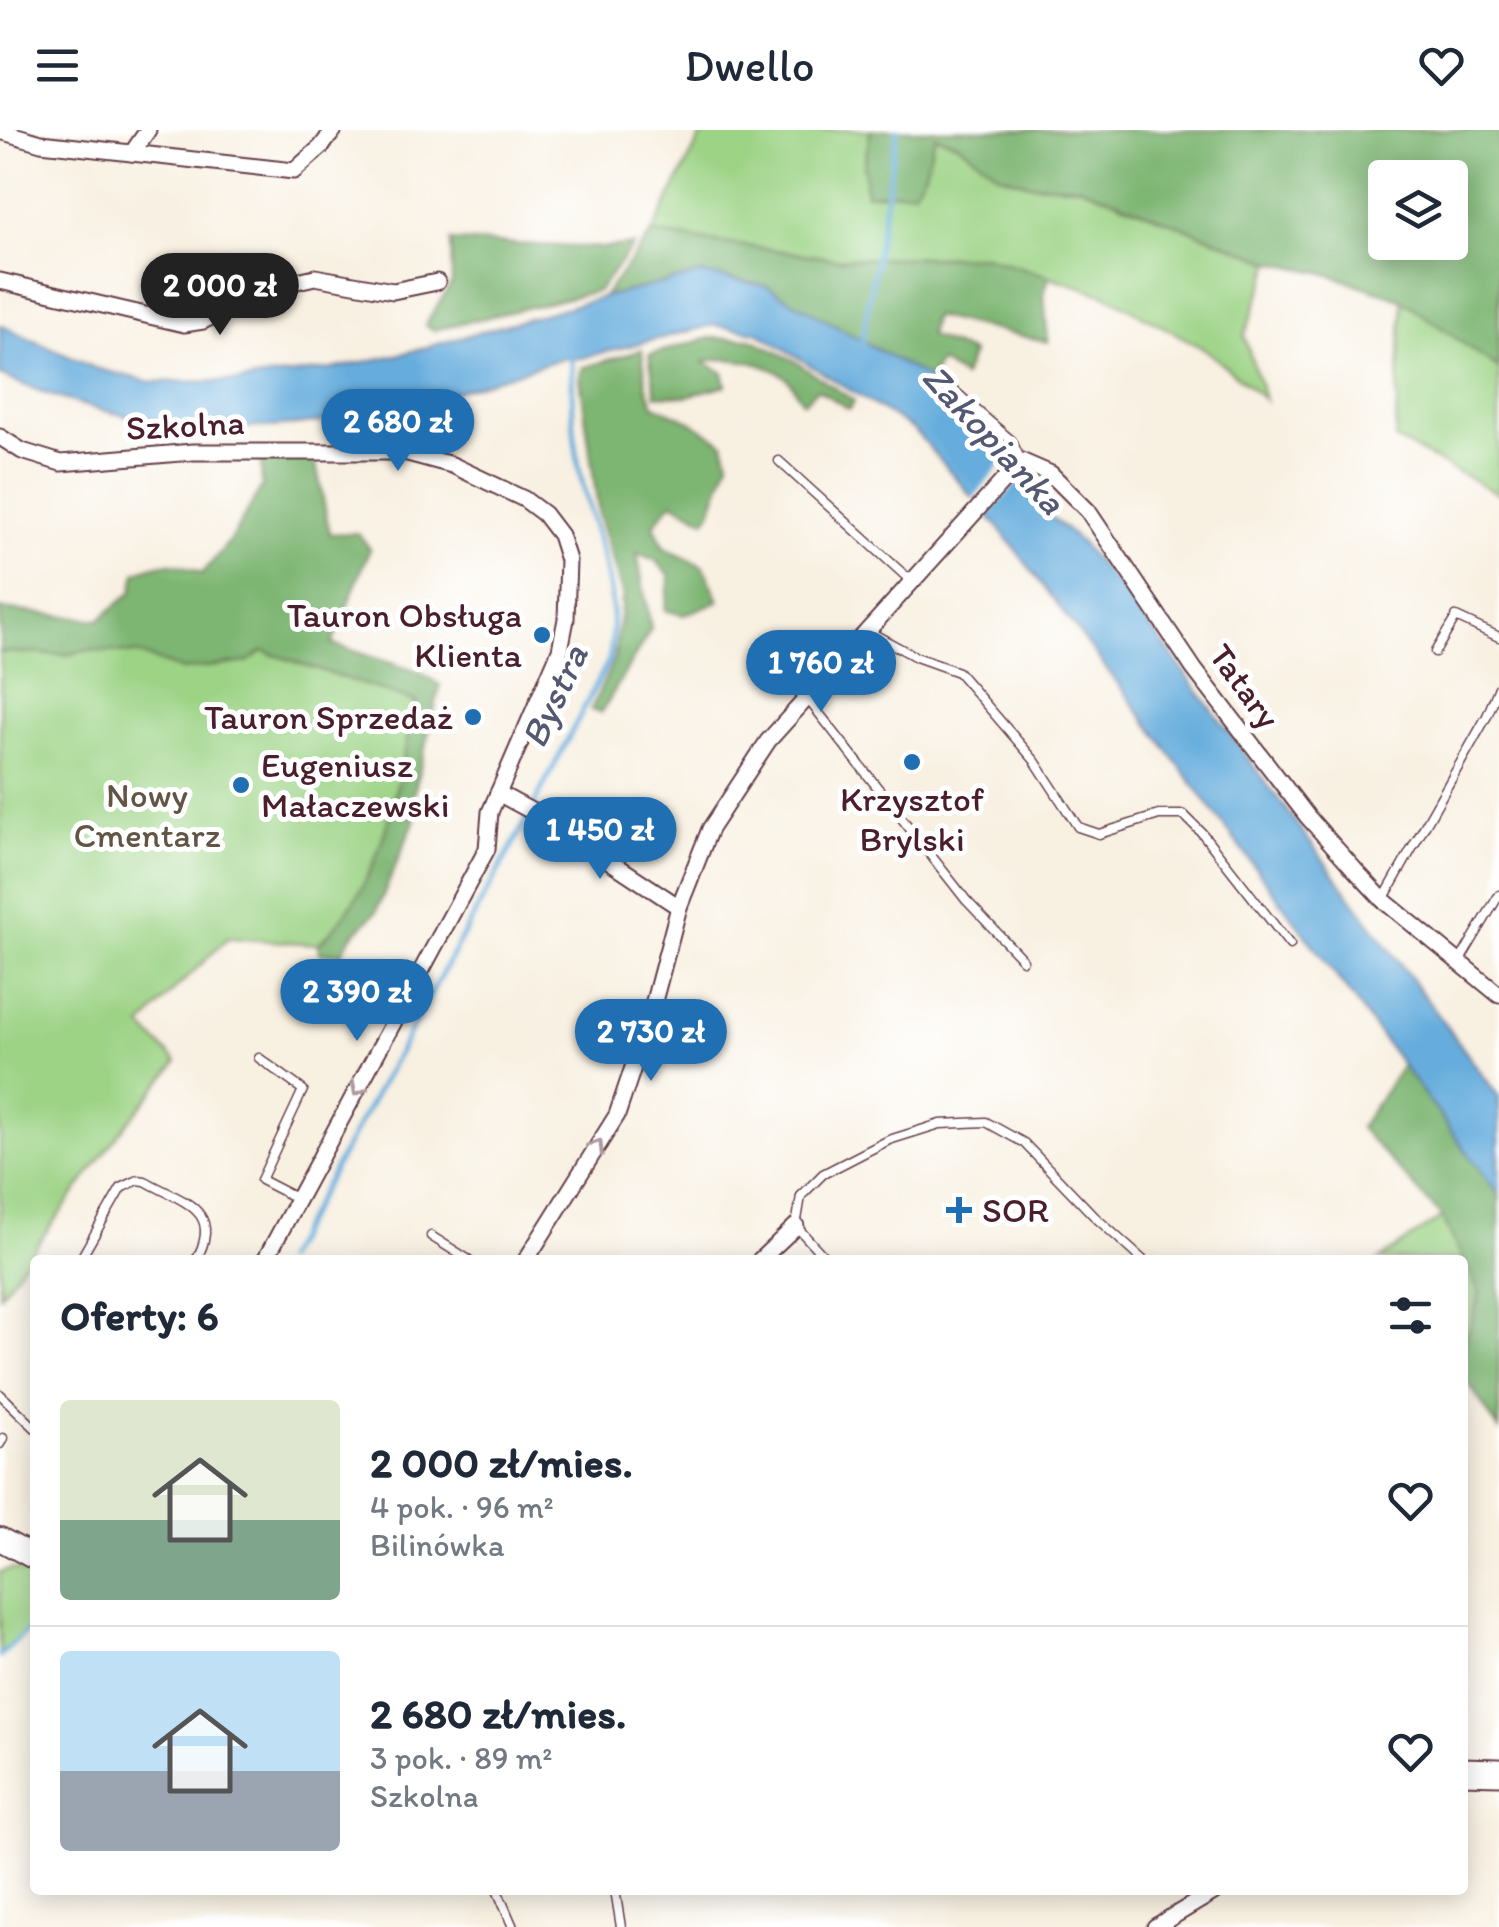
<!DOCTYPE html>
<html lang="pl">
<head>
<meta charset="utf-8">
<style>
  :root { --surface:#fff; --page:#f2f2f3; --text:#1f2937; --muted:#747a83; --line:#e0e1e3; --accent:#1f6fb2 }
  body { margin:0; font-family:Itim,sans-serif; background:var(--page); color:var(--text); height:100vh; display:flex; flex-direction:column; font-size:38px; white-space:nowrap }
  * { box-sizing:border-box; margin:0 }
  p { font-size:32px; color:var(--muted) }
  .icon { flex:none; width:55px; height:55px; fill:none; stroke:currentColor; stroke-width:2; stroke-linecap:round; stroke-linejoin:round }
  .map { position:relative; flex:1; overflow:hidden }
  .details { position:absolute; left:30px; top:1125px; width:1438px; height:640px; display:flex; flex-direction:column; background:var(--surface); border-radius:10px; box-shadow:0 5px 25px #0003 }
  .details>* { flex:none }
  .tools { position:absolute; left:1368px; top:30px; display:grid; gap:20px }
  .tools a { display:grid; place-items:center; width:100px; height:100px; border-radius:10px; background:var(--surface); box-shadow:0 5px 25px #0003; font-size:50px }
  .price { position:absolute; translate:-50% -85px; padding:0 22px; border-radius:35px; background:var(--accent); color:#fff; font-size:32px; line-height:65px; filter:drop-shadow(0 2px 5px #0008) }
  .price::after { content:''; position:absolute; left:50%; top:60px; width:30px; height:22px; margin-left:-15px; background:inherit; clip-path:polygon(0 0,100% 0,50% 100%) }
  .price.selected { background:#222; color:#fff }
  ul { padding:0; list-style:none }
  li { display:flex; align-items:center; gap:30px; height:250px; padding:0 30px }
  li+li { border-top:2px solid var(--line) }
  li span { display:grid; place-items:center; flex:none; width:280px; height:200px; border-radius:10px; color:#555 }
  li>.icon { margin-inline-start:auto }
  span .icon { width:120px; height:120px; fill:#fffc; stroke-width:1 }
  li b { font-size:42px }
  h2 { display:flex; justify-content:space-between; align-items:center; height:120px; padding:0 30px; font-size:42px }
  header { display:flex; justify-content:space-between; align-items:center; height:130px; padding:0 30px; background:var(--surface); font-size:45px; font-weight:600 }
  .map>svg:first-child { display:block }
  .green { fill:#9cd385; stroke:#737958; stroke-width:2.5 }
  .forest { fill:#7db572; stroke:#646a4e; stroke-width:2.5; fill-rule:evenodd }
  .water { fill:#66addd; stroke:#586684; stroke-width:2.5 }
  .pier { fill:#f8f0e1 }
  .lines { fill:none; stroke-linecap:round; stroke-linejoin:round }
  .stream { stroke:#66addd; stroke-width:5 }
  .lane-casing { stroke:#643e46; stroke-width:11 }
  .street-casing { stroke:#643e46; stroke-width:19 }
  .secondary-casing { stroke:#643e46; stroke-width:26 }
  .primary-casing { stroke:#643e46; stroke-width:29 }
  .lane { stroke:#fff; stroke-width:8 }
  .street { stroke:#fff; stroke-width:15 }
  .secondary { stroke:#fff; stroke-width:22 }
  .primary { stroke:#fff; stroke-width:25 }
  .oneway { stroke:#ae9aa0 }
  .poi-dot { fill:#1f6fb2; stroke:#fff; stroke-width:4 }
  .labels { text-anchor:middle; stroke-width:10; stroke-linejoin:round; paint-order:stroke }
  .street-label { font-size:35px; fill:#4a1f2b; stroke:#fff }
  .poi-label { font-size:35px; fill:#4a1f2b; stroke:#fff; text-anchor:end }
  .park-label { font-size:35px; fill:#635546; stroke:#fff }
  .water-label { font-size:38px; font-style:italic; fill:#555872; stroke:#fff }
</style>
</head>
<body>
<header><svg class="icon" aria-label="menu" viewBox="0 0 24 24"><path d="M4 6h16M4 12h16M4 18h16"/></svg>Dwello<svg class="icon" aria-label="heart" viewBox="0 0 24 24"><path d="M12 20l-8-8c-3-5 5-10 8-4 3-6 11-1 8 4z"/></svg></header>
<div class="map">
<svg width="1499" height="1797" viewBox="0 0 1499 1797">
  <rect width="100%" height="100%" fill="#fff"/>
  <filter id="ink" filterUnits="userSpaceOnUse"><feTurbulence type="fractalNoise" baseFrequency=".01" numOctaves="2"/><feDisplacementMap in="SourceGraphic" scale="20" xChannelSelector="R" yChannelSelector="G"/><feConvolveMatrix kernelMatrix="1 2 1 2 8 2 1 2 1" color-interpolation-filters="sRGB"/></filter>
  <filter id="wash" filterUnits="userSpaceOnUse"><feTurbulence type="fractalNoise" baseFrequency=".0048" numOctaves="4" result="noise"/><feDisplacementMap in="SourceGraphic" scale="40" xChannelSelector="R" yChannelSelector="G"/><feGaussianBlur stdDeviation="2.25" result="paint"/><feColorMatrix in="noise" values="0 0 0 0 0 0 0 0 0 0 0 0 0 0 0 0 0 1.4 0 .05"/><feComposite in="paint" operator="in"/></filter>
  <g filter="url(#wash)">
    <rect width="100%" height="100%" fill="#f8f0e1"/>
    <!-- green -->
    <g class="green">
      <polygon points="704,0 871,0 864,36 925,42 935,5 957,13 1000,45 1030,54 1079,56 1272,132 1244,206 1265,270 1206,220 1103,164 985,126 838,129 652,103"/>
      <polygon points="1403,170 1499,239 1499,364 1395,309"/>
      <path d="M90,520L140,524L182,540L263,521L417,572C393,657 388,753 318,814L228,808L168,866L142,897L177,932L116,1007L0,1165V522L65,525Z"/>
      <polygon points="1442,1087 1480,1163 1463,1219 1462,1130 1379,1130"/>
      <polygon points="11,1439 35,1445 35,1494 0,1525 0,1442"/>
    </g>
    <!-- forest -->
    <g class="forest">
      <path d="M871,0H1499V239L1403,170L1324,143L1272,132L1079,56L1030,54L1000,45L957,13L935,6L925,42L914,61L866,64L864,36ZM1385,48H1450V112H1385Z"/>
      <polygon points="652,103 838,129 984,126 1049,146 1044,164 1048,212 933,186 929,206 972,223 963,247 940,232 929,249 766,156 703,144 603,167"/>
      <polygon points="451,111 603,118 634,115 598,161 434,200 425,195 452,153"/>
      <path d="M709,208L751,209L793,230L854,271L849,279L817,259L804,272C796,265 792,251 784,246C764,232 725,225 704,232L723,242L726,255L687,266L656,265L649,225Z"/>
      <polygon points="642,220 646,255 654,275 690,291 724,313 729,331 710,384 705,390 672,372 654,395 664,418 704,437 719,471 683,485 665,480 670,446 655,430 637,423 651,499 601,583 591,580 614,529 623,465 599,387 580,247 582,238"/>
      <path d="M315,329L330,404L358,403L370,419L332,514L421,543L440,555L409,684L415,689L376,782L350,808L341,824L320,823L318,814C387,753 394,657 416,572L263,521L247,532L182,540L139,524L90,520L65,525L0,522V479L99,490L132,462L136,443C164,430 175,431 202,444L229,412L262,357L261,330Z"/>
      <polygon points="1403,934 1499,1065 1499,1300 1463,1245 1463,1219 1480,1163 1442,1087 1360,998"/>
    </g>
    <!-- water -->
    <path class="water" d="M703,144L766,156L929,249L997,326L1025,352L1037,375L1079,411L1136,477L1499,967V1065L1135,576L999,398L914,300L757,202L713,195L581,228L560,229C494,249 428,273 360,286C233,310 119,297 0,245V195L94,238L151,252L240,251L332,239L406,223L603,167Z"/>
    <!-- pier -->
    <polygon class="pier" points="1004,330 1025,350 1016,354 984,389 970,373"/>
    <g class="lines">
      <!-- stream -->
      <g class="stream">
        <polyline points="862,214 897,0"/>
        <path d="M284,1130L515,711L609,530C624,453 588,400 577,326C572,293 572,259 572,226"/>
        <polyline points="0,1526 35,1494"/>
      </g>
    </g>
  </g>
  <g filter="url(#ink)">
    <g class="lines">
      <!-- lane casing -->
      <g class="lane-casing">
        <g id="lane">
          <polyline points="942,250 1012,311 1021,331"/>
          <polyline points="779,331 911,451"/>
          <polyline points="868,501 916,527 958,542 1035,631 1078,697 1099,704 1159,685 1184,685 1202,703 1290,815"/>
          <polyline points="1435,522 1456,487 1499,507"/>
          <polyline points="807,568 966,770 1023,830"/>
          <polyline points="1384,768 1487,586 1499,557"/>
          <polyline points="1459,832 1499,765"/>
          <polyline points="259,928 303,960 261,1050 298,1069"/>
          <polyline points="431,1106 469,1130"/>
          <path d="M80,1130L121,1058L138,1050L145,1051C183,1072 224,1080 196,1130"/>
          <polyline points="827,1130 796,1096 801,1066 823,1044 889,1010 940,994 986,992 1024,1013 1095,1087 1143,1130"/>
          <polyline points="0,1264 35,1298"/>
          <polyline points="0,1314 3,1308"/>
          <polyline points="497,1760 513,1797"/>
          <polyline points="615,1760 621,1797"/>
        </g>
      </g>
      <!-- street casing -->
      <g class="street-casing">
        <g id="street">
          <polyline points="0,1 41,13 294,41 321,17 334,0"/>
          <polyline points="132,23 148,0"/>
          <polyline points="0,151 184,194 203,191 275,156 315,147 393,161 437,152"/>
          <polyline points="0,307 22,321 61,333 193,322 404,322 452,335 524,369 544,384 560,405 568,430 566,489 560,520 490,682 487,719 265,1130"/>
          <polyline points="498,663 546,689 679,777"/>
          <polyline points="526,1130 617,985 649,890 679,777 710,699 768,611 1021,331 1051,344 1088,381 1194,539 1307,686 1355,740 1383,770 1499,865"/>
          <polyline points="760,1130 796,1096"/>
          <polyline points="1155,1797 1217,1760"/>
        </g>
      </g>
      <!-- secondary casing -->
      <g class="secondary-casing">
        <polyline id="secondary" points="0,1409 35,1428"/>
      </g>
      <!-- primary casing -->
      <g class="primary-casing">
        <polyline id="primary" points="1462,1641 1499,1642"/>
      </g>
      <!-- lane -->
      <use href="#lane" class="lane"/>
      <!-- street -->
      <use href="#street" class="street"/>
      <!-- secondary -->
      <use href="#secondary" class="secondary"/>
      <!-- primary -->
      <use href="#primary" class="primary"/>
    </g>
    <!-- one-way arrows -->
    <defs><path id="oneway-chevron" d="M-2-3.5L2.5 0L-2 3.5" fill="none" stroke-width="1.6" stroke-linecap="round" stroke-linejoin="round" transform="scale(2.5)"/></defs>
    <g class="oneway">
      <use href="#oneway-chevron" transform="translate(358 959) rotate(119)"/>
      <use href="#oneway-chevron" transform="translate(597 1016) rotate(-58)"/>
    </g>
  </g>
  <!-- markers -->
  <g class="poi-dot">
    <circle cx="542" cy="505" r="10"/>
    <circle cx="473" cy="587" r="10"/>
    <circle cx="912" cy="632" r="10"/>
    <circle cx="241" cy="655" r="10"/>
    <path d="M954 1065h10v10h10v10h-10v10h-10v-10h-10v-10h10z"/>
  </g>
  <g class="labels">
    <!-- street labels -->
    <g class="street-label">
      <text transform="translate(185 295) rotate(-3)" y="12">Szkolna</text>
      <text transform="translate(1245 556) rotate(54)" y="12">Tatary</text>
    </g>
    <!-- poi labels -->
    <g class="poi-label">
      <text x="522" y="497">Tauron Obsługa<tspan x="522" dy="40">Klienta</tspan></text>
      <text x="453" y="599">Tauron Sprzedaż</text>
      <text x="261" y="647" text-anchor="start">Eugeniusz<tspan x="261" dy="40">Małaczewski</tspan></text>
      <text x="912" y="681" text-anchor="middle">Krzysztof<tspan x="912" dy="40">Brylski</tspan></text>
      <text x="982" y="1092" text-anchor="start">SOR</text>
    </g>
    <!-- park labels -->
    <g class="park-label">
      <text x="147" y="677">Nowy<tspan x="147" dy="40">Cmentarz</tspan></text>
    </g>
    <!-- water labels -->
    <g class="water-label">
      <text transform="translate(994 309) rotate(47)" y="13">Zakopianka</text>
      <text transform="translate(554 566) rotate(-65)" y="13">Bystra</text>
    </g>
  </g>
</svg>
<div class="tools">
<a><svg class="icon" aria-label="layers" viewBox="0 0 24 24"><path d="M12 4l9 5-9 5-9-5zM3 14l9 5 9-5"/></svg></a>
</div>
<b class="price selected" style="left:220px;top:208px">2 000 zł</b>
<b class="price" style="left:398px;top:344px">2 680 zł</b>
<b class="price" style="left:821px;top:585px">1 760 zł</b>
<b class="price" style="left:600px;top:752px">1 450 zł</b>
<b class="price" style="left:357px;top:914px">2 390 zł</b>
<b class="price" style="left:651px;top:954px">2 730 zł</b>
<section class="details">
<h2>Oferty: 6<svg class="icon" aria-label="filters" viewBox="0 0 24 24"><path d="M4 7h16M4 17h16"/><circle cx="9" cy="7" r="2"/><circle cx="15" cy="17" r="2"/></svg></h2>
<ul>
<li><span style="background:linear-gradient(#dfe7d0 60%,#7fa58c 0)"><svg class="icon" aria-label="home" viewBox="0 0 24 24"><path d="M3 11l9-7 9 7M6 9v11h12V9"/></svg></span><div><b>2 000 zł/mies.</b><p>4 pok. · 96 m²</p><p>Bilinówka</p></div><svg class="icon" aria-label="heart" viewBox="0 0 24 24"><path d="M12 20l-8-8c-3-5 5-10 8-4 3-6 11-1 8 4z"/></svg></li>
<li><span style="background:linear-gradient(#bfe0f5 60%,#9aa5b1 0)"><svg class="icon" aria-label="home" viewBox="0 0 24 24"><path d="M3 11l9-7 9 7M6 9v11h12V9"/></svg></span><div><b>2 680 zł/mies.</b><p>3 pok. · 89 m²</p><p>Szkolna</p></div><svg class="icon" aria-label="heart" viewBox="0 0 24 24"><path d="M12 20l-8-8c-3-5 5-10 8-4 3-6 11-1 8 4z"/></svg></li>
</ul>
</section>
</div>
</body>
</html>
